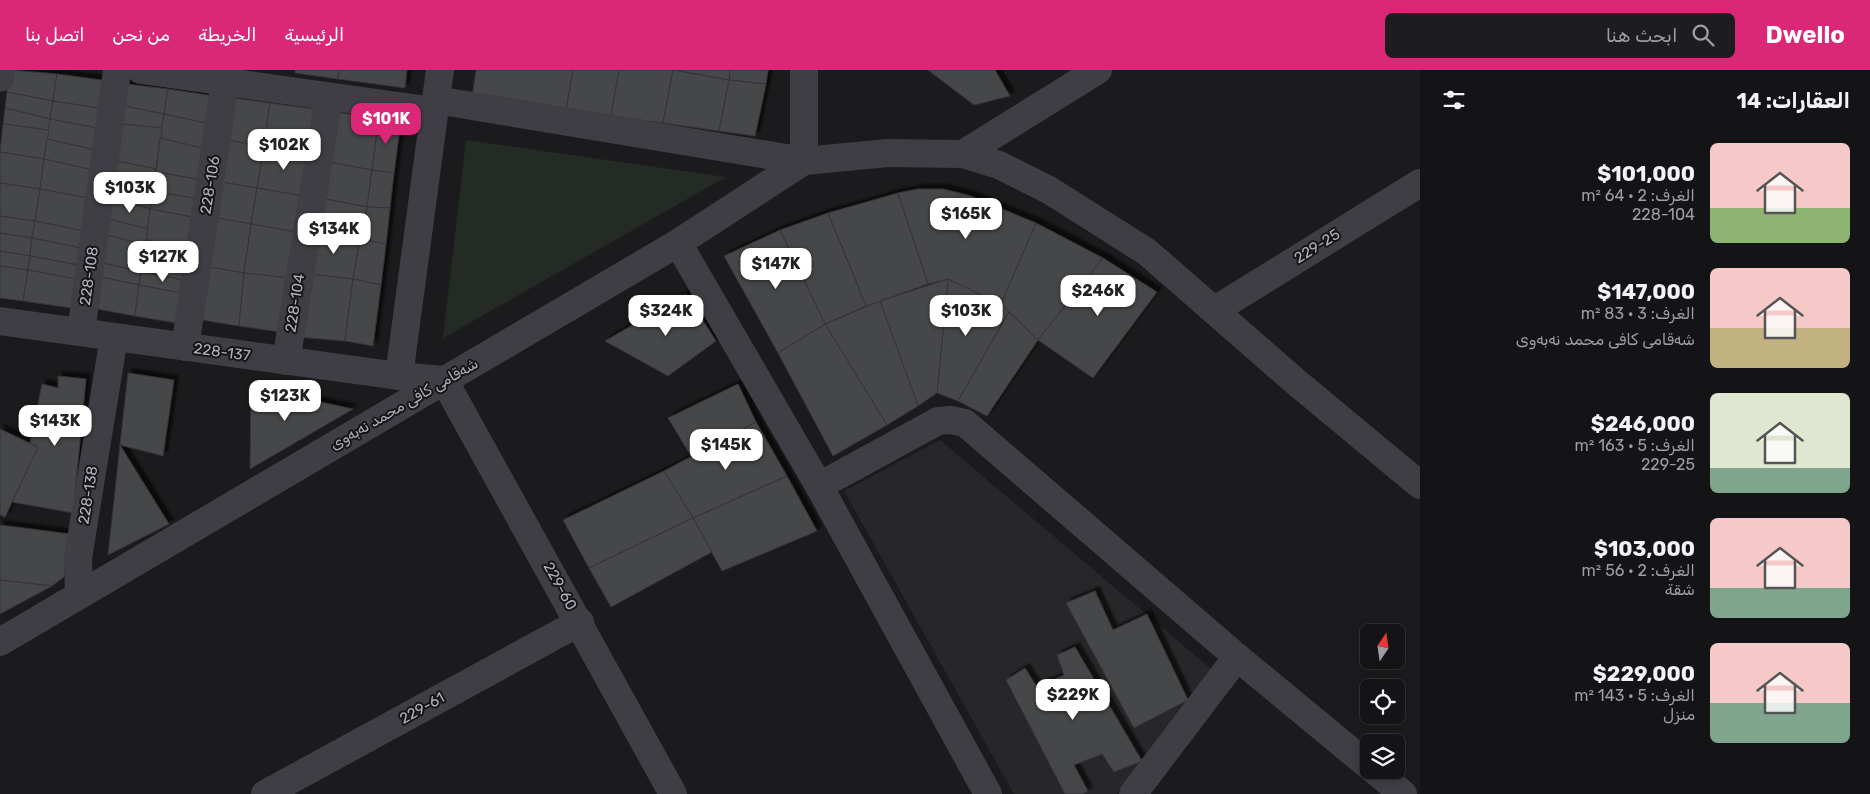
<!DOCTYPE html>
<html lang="ar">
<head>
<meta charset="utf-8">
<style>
  :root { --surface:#141416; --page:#1d1d1f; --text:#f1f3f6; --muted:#9d9ea1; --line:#333335; --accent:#db2777 }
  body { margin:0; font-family:Rubik,"Noto Sans Arabic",sans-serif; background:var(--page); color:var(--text); direction:rtl; height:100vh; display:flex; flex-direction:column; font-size:19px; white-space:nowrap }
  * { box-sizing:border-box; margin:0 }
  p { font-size:16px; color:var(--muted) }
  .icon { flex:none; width:28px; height:28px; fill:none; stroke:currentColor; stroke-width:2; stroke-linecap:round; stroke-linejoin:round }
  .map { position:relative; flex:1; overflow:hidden; direction:ltr }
  .sheet { display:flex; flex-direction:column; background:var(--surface); width:450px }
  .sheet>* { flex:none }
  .needle { width:32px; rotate:13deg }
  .controls { position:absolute; left:1360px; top:554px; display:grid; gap:10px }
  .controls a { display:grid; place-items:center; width:45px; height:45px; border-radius:8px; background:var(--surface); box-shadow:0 2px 8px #0003,0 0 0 1px var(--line); font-size:25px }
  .price { position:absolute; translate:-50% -42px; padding:0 11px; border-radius:10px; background:#fff; color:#222; font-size:16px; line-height:32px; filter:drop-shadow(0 1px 2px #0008) }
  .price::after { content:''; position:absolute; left:50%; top:30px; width:15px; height:11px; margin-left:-8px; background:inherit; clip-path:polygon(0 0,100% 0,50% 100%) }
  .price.on { background:var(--accent); color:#fff }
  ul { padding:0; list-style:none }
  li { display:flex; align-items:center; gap:15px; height:125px; padding:0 20px }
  li span { display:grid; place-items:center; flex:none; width:140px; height:100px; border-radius:8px; color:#555 }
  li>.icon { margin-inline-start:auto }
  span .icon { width:60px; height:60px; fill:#fffc; stroke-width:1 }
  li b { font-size:21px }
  h2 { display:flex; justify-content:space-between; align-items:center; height:60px; padding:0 20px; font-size:21px }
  header { display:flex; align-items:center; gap:30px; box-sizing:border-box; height:70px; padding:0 25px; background:var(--accent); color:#fff }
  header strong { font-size:24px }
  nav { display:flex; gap:28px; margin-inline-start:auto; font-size:18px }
  .search { width:350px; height:45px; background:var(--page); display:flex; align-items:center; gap:12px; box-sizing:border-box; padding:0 18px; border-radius:8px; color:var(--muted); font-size:19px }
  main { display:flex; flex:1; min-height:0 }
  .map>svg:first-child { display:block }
  .built { fill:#27272a }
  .green { fill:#232b24 }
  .building { fill:#45464a; stroke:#353539; filter:url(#shadow) }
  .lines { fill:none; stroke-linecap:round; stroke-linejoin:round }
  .minor { stroke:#3e3e44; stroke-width:28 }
  .labels { text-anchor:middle; stroke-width:4; stroke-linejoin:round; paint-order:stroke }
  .street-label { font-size:15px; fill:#aeb1bc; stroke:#161618 }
</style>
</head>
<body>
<header>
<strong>Dwello</strong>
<div class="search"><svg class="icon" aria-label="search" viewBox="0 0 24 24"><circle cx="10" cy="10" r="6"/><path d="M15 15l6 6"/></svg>ابحث هنا</div>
<nav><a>الرئيسية</a><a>الخريطة</a><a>من نحن</a><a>اتصل بنا</a></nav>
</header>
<main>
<section class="sheet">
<h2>العقارات: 14<svg class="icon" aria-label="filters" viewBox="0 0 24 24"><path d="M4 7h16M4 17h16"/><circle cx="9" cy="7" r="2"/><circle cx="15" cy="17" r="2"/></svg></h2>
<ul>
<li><span style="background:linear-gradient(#f6c9c9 65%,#8fb573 0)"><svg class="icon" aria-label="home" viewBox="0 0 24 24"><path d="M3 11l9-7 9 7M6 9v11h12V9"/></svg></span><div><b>$101,000</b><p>الغرف: 2 · 64 m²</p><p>228-104</p></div></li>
<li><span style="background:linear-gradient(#f6c9c9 60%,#c2b280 0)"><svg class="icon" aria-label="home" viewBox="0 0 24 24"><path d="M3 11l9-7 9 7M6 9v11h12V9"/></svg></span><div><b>$147,000</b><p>الغرف: 3 · 83 m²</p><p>شەقامی کافی محمد نەبەوی</p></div></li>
<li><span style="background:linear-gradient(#dfe7d0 75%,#7fa58c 0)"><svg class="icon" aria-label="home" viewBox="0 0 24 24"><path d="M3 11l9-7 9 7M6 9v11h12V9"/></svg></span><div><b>$246,000</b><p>الغرف: 5 · 163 m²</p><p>229-25</p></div></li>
<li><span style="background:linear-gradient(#f6c9c9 70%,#7fa58c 0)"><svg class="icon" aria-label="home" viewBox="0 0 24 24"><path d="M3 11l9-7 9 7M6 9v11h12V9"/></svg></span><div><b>$103,000</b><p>الغرف: 2 · 56 m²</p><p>شقة</p></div></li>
<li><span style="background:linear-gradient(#f6c9c9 60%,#7fa58c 0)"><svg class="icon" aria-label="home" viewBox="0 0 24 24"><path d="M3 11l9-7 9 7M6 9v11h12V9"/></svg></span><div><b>$229,000</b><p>الغرف: 5 · 143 m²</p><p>منزل</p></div></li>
</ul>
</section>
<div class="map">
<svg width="1420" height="724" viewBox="0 0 1420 724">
  <defs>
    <filter id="shadow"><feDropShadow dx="4.5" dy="-4.5" stdDeviation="1" flood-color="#0009"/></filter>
  </defs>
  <rect width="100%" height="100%" fill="#1b1b1d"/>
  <!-- built -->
  <polygon class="built" points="940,370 1211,599 1117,724 1014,724 844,421"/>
  <!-- green -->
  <polygon class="green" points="466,70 726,107 443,268"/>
  <!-- building -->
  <g class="building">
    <polygon points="10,0 57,4 53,31 7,22"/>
    <polygon points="295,0 339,0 338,9 295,3"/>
    <polygon points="339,0 407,0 405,18 338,9"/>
    <polygon points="476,0 573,0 566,40 472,27"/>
    <polygon points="573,0 619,0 611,46 566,40"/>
    <polygon points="619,0 673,0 663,53 611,46"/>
    <polygon points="673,0 729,10 719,61 663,53"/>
    <polygon points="675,0 730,0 729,10"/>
    <polygon points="730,0 768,0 766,14 729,10"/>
    <polygon points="928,0 995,0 1010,26 974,35"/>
    <polygon points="57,4 108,11 105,39 53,31"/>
    <polygon points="729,10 766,14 755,66 719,61"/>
    <polygon points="127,14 168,19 164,44 124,36"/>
    <polygon points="168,19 214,26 210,54 164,44"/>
    <polygon points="7,22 53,31 50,49 5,38"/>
    <polygon points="234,28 270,33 264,77 228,70"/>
    <polygon points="53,31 105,39 102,59 50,49"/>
    <polygon points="270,33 315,39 310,84 264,77"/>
    <polygon points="124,36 164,44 162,58 121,54"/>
    <polygon points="5,38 50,49 49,60 3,54"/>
    <polygon points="334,42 379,48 372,100 328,92"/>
    <polygon points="164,44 210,54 206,79 160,68"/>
    <polygon points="379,48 401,51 394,103 372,100"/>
    <polygon points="50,49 102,59 100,81 47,69"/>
    <polygon points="3,54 49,60 44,89 0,82"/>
    <polygon points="121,54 162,58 156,99 117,91"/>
    <polygon points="160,68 206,79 202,110 156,102"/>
    <polygon points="47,69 100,81 97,101 44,89"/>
    <polygon points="228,70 264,77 257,118 221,112"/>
    <polygon points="264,77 310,84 303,126 257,118"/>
    <polygon points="0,82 44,89 40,119 0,113"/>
    <polygon points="44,89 97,101 93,129 40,119"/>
    <polygon points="117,91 156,99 154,116 115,107"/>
    <polygon points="328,92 372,100 367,137 321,128"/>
    <polygon points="372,100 394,103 390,138 367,137"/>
    <polygon points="156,102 202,110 199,129 153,121"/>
    <polygon points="115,107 154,116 150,139 112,128"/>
    <polygon points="221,112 257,118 251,154 212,147"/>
    <polygon points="0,113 40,119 35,151 0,146"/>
    <polygon points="257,118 303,126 296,162 251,154"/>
    <polygon points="40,119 93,129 89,162 35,151"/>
    <polygon points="918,119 943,119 971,126 1036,153 1001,234 948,209 928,214 898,123"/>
    <polygon points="153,121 199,129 197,148 150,139"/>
    <polygon points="898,123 928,214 866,236 828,143"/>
    <polygon points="112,128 150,139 148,159 109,149"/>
    <polygon points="321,128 367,137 360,169 314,161"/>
    <polygon points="367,137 390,138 386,174 360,169"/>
    <polygon points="150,139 197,148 193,178 146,170"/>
    <polygon points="828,143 866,236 825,254 780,160"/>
    <polygon points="0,146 35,151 32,168 0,163"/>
    <polygon points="212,147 251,154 244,203 204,196"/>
    <polygon points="109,149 148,159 145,175 107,165"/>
    <polygon points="35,151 89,162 86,179 32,168"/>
    <polygon points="1036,153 1103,188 1038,270 1001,234"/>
    <polygon points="251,154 296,162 290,208 244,203"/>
    <polygon points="780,160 825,254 778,283 724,186"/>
    <polygon points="314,161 360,169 353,209 310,204"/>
    <polygon points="0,163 32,168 30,186 0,181"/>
    <polygon points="107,165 145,175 141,202 103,193"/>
    <polygon points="32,168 86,179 84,196 30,186"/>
    <polygon points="360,169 386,174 381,215 353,209"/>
    <polygon points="146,170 193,178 190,195 144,183"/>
    <polygon points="0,181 30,186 28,200 0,196"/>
    <polygon points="144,183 190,195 188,211 141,202"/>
    <polygon points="30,186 84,196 82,210 28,200"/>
    <polygon points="1103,188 1157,222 1093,308 1038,270"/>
    <polygon points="103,193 141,202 139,215 101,207"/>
    <polygon points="0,196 28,200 23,231 0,228"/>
    <polygon points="204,196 244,203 239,256 196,249"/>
    <polygon points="28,200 82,210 78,239 23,231"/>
    <polygon points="141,202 188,211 186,224 139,215"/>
    <polygon points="244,203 290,208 287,263 239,256"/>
    <polygon points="310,204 353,209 345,271 297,267"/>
    <polygon points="101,207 139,215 135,246 97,239"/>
    <polygon points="353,209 381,215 373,276 345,271"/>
    <polygon points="948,209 1001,234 1009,242 958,331 937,323"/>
    <polygon points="948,209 937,323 918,336 880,231"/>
    <polygon points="139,215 186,224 182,254 135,246"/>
    <polygon points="686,224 716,271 668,306 605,271"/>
    <polygon points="880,231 918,336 887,355 825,254"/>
    <polygon points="1009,242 1038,270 987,346 958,331"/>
    <polygon points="825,254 887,355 833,386 778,283"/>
    <polygon points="128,303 174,310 163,386 120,375"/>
    <polygon points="58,306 86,309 73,443 12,432 38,377 30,373 42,314 58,318"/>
    <polygon points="738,314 756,352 691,386 668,348"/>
    <polygon points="251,317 353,339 250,399"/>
    <polygon points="756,352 787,406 693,448 664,401"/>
    <polygon points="0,359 38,377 5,447 0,445"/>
    <polygon points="120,375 169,454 108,485"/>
    <polygon points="664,401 693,448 589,498 563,450"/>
    <polygon points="787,406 817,461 722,501 693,448"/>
    <polygon points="693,448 712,482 611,537 589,498"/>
    <polygon points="0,455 70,464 64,507 52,516 0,510"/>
    <polygon points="0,510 52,516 0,544"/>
    <polygon points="1095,521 1113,560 1147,544 1188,630 1134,658 1066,533"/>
    <polygon points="1075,577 1142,691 1114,702 1102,684 1074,695 1088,721 1083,724 1065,724 1006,610 1025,598 1037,617 1064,605 1057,585"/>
  </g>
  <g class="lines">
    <!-- minor -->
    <g class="minor">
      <polyline points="141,0 434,41"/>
      <polyline points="0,8 1,0"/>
      <polyline points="436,30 804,91 888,83 963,84 999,95 1049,120 1147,182 1296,312 1420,415"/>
      <polyline points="963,84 1098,0"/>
      <polyline points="804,91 804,0"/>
      <polyline points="678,173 819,416 988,724"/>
      <polyline points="1215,240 1420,113"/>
      <polyline points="0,251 399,306 444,310 673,724"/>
      <polyline points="81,262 117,0"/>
      <polyline points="185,277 225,13"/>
      <polyline points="286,291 329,27"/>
      <polyline points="399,306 440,0"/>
      <polyline points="819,416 938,351 951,350 965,353 1237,587 1369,696"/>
      <polyline points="79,525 78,488 114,267"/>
      <polyline points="0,572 678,173 804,91"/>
      <polyline points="1374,700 1403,724"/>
      <polyline points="265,724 580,552"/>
      <polyline points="1133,724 1237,587"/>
    </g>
  </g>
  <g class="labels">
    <!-- street labels -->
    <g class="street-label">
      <text transform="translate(210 115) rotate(-81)" y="5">228-106</text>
      <text transform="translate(1317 176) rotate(-32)" y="5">229-25</text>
      <text transform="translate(89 206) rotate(-82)" y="5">228-108</text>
      <text transform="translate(295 233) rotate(-81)" y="5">228-104</text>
      <text transform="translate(222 282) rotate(8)" y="5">228-137</text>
      <text transform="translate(404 334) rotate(-30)" y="5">شەقامی کافی محمد نەبەوی</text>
      <text transform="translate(88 425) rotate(-81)" y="5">228-138</text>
      <text transform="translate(560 516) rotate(61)" y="5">229-60</text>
      <text transform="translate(422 638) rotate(-29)" y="5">229-61</text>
    </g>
  </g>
</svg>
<div class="controls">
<a><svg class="needle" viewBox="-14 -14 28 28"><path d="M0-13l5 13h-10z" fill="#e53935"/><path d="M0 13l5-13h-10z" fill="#9d9ea1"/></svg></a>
<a><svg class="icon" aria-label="locate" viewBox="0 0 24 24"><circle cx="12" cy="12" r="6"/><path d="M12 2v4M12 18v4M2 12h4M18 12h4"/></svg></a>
<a><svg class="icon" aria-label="layers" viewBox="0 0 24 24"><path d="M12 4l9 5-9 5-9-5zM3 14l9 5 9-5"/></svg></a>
</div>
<b class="price on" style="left:386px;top:75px">$101K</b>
<b class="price" style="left:284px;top:101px">$102K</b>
<b class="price" style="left:130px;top:144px">$103K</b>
<b class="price" style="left:966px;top:170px">$165K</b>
<b class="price" style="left:334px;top:185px">$134K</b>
<b class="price" style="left:163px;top:213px">$127K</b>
<b class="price" style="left:776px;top:220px">$147K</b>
<b class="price" style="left:1098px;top:247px">$246K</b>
<b class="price" style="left:666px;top:267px">$324K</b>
<b class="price" style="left:966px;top:267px">$103K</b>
<b class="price" style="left:285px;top:352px">$123K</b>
<b class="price" style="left:55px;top:377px">$143K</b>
<b class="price" style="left:726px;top:401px">$145K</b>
<b class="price" style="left:1073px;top:651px">$229K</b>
</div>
</main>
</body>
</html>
